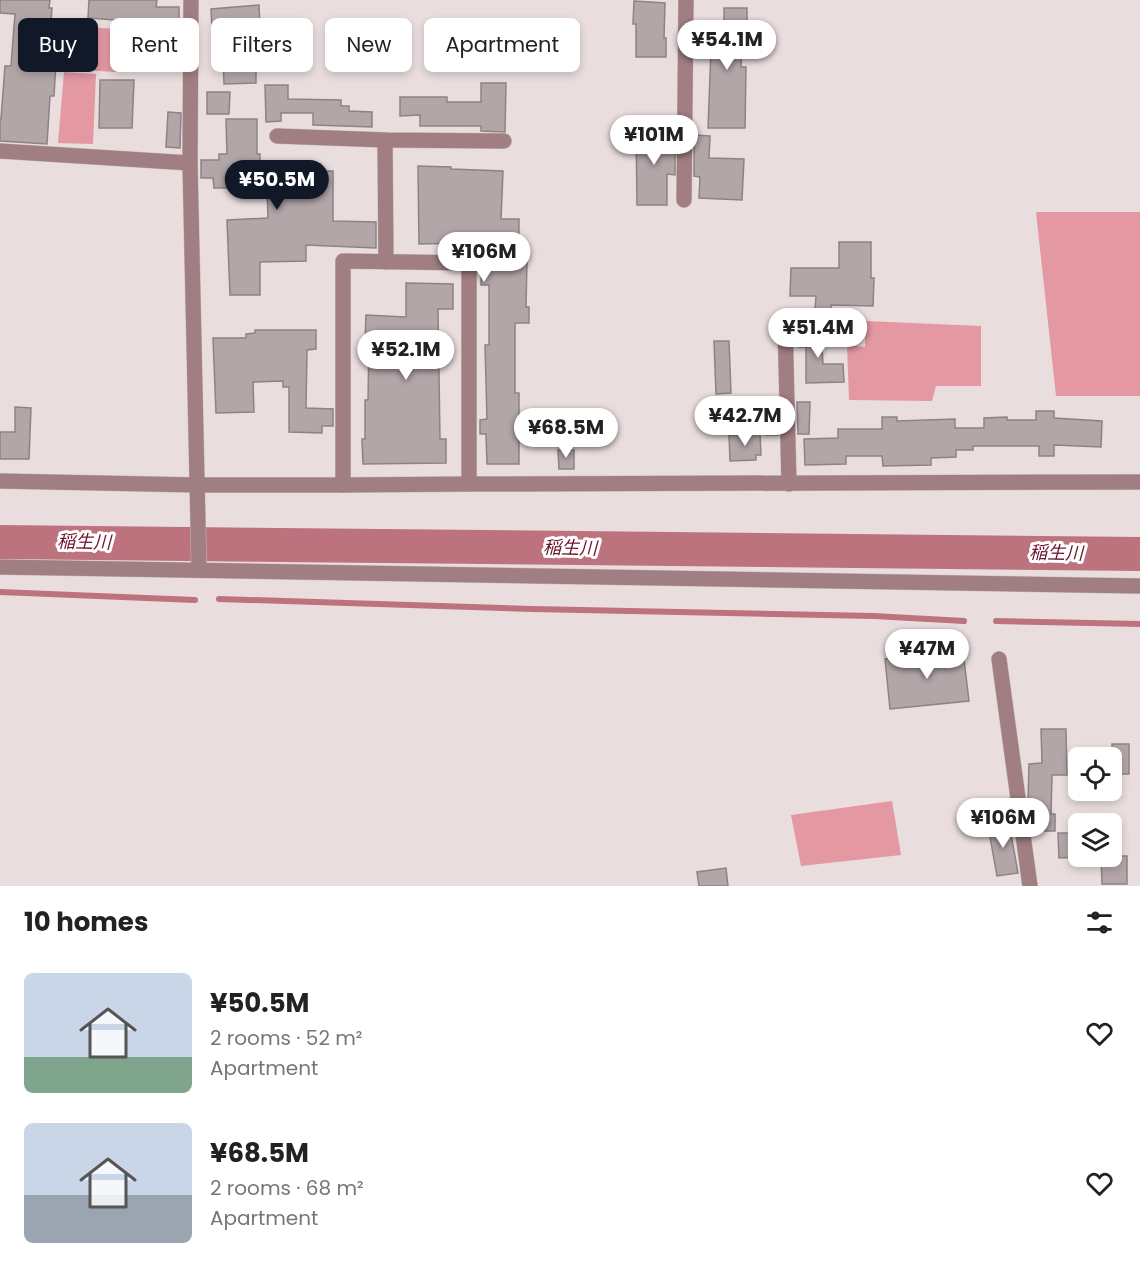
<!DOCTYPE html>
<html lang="en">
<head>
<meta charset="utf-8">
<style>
  :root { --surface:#fff; --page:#f6f6f6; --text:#222; --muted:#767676; --accent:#111827 }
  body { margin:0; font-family:Poppins,"Noto Sans JP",sans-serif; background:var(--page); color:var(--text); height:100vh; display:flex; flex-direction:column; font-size:22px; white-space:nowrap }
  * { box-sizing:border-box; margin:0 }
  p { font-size:20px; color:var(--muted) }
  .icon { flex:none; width:33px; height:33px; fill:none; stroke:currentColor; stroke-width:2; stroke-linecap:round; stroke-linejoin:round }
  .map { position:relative; height:886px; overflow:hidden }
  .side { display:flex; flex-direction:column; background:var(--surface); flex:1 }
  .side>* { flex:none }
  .hud { position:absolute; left:18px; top:18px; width:600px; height:54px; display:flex; gap:12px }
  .tools { position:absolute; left:1068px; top:747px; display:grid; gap:12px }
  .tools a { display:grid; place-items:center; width:54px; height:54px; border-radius:9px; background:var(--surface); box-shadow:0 3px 9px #0003; font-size:30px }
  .price { position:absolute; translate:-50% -51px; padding:0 14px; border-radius:21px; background:#fff; color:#222; font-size:20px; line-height:39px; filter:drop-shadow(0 2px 3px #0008) }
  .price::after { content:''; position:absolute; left:50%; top:36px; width:18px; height:14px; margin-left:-9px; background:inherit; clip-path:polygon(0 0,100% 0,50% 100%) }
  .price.active { background:var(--accent); color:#fff }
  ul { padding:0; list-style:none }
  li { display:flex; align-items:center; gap:18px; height:150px; padding:0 24px }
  li span { display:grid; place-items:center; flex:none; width:168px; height:120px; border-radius:9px; color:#555 }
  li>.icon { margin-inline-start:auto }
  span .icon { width:72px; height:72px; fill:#fffc; stroke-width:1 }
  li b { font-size:26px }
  h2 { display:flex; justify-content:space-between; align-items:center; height:72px; padding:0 24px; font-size:26px }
  .chip { padding:0 21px; border-radius:9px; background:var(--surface); box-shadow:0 3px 9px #0003; font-size:21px; line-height:54px }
  .chip.active { background:var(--accent); color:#fff }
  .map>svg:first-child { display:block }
  .green { fill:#e398a2 }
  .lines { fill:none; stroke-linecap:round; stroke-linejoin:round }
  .stream { stroke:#bc737e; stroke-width:6 }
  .river { stroke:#bc737e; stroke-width:34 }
  .building { fill:#b3a6a8; stroke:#8e8283; stroke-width:1.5 }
  .minor-casing { stroke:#c6babb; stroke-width:16 }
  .minor { stroke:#a07e82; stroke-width:15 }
  .labels { text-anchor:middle; stroke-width:6; stroke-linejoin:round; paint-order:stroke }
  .water-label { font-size:18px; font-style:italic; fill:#6d132d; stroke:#fff }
</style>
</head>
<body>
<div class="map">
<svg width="1140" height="886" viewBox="0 0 1140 886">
  <rect width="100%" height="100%" fill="#eaddde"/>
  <!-- green -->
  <g class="green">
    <polygon points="66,26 119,29 116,72 64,69"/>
    <polygon points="64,72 96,74 93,144 58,143"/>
    <polygon points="1036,212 1140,212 1140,396 1056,396"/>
    <polygon points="866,321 981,326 981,386 936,386 932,401 849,400 847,345 865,347"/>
    <polygon points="892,801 901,855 801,866 791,815"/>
  </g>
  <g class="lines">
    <!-- stream -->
    <g class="stream">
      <polyline points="0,592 195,600"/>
      <polyline points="219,599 532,609 874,616 964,621"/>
      <polyline points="996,621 1140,624"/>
    </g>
    <!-- river -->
    <polyline class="river" points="0,542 1140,554"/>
  </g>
  <!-- building -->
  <g class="building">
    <polygon points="0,0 50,0 49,8 52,8 48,61 56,62 54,96 50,96 47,144 0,141 0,119 1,119 5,66 11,66 15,14 0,13"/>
    <polygon points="89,0 157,0 156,7 179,7 179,25 168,25 167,70 128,69 129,21 88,18"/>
    <polygon points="634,1 665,3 664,38 666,38 666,57 636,57 636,24 633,24"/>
    <polygon points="259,5 260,27 212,30 211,9"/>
    <polygon points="724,8 747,8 747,31 742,31 741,67 746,67 745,128 708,128 711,50 697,49 698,31 724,32"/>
    <polygon points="223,58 256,58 256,83 224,84"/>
    <polygon points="100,80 134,80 132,128 99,128"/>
    <polygon points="481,83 506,83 505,132 481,131 481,126 420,126 420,115 400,116 400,97 447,97 447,102 481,102"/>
    <polygon points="265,85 288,85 288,99 341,100 341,106 349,106 349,111 372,112 372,127 313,125 313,113 281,113 281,121 266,122"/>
    <polygon points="207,92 230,92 229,114 207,114"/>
    <polygon points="168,112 181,113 180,148 166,147"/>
    <polygon points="226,119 257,119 257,154 260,154 260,172 333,171 333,221 376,222 376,248 306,245 306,261 260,262 260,295 230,295 227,220 268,218 267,188 214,188 213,178 201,178 201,160 219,160 219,154 227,154"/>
    <polygon points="636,131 671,132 671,134 675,134 675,175 667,174 667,205 637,205"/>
    <polygon points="694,135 710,136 709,158 744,159 742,200 699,198 700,177 694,176"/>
    <polygon points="418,166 451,167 451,169 503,171 501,219 519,219 519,260 527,260 526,307 529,307 529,323 515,323 515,393 519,393 519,464 487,464 486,434 480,434 480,420 487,419 485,345 489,345 489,285 481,285 482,246 463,246 463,243 419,244"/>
    <polygon points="839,242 871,242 871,278 874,278 873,306 831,305 831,309 815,309 816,296 790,296 791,268 839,268"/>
    <polygon points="406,283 453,284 453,309 438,309 440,439 446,439 446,463 363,464 362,439 365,439 365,400 368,400 369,341 365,341 366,315 406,317"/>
    <polygon points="821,329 823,364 843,364 844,382 806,383 806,347 799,347 798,330"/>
    <polygon points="255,330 316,330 316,349 307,350 306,408 333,409 333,426 322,426 322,433 289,432 289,387 283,387 283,381 253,382 254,412 216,413 213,338 246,338 246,334 255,333"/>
    <polygon points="714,341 729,341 731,393 716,394"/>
    <polygon points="765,402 777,402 778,435 766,435"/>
    <polygon points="797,402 810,402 809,434 798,434"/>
    <polygon points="15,407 31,408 29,459 0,459 0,432 15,432"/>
    <polygon points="1036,411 1054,411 1054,418 1102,421 1101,447 1054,445 1054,456 1039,456 1039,446 973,446 973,450 956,450 956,457 931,458 931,465 883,466 882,456 846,456 846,464 805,465 804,439 838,438 838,429 882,429 882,417 897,417 897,421 955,419 955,428 984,428 984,418 1007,417 1007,420 1036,420"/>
    <polygon points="760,434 761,455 756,455 756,460 730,461 729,435"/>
    <polygon points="558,450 574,450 574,469 559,469"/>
    <polygon points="963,651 969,701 890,709 885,659"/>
    <polygon points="1041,729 1066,729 1067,775 1052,775 1051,814 1055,814 1055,831 1032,831 1028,802 1029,764 1042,763"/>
    <rect x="1112" y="744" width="17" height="30"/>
    <polygon points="1009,823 1018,873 997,876 988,826"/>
    <polygon points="1058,833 1078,833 1078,857 1059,858"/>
    <polygon points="1101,856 1127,856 1127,884 1102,884"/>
    <polygon points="726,868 728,886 699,886 697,872"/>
  </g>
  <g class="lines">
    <!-- minor casing -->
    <g class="minor-casing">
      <g id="minor">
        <polyline points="191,0 190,163 199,570"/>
        <polyline points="277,136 385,140 504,141"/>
        <polyline points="385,140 386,262"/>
        <polyline points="0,151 190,163"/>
        <polyline points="684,200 686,0"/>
        <polyline points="785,322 789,484"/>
        <polyline points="0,481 197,485 343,485 469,484 1140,482"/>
        <polyline points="343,485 343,261 469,263 469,484"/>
        <polyline points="0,567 1140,586"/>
        <polyline points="999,659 1030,886"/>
      </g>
    </g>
    <!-- minor -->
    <use href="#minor" class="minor"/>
  </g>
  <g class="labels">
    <!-- water labels -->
    <g class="water-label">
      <text transform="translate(84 542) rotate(1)" y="6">稲生川</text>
      <text transform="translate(570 548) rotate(1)" y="6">稲生川</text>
      <text transform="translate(1056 553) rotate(1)" y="6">稲生川</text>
    </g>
  </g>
</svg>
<div class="tools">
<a><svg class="icon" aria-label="locate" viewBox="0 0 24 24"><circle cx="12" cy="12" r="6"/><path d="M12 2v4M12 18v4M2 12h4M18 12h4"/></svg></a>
<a><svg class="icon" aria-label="layers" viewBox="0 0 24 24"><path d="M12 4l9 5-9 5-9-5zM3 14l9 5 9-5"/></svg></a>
</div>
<b class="price" style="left:727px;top:71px">¥54.1M</b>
<b class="price" style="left:654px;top:166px">¥101M</b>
<b class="price active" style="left:277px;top:211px">¥50.5M</b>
<b class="price" style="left:484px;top:283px">¥106M</b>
<b class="price" style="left:818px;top:359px">¥51.4M</b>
<b class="price" style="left:406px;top:381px">¥52.1M</b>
<b class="price" style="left:745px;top:447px">¥42.7M</b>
<b class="price" style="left:566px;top:459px">¥68.5M</b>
<b class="price" style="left:927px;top:680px">¥47M</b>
<b class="price" style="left:1003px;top:849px">¥106M</b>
<div class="hud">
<a class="chip active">Buy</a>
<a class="chip">Rent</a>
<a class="chip">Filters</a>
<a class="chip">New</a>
<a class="chip">Apartment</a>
</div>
</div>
<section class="side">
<h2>10 homes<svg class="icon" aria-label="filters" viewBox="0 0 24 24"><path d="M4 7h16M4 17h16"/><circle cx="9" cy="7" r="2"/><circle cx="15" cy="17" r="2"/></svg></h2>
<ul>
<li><span style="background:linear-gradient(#c9d6e8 70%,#7fa58c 0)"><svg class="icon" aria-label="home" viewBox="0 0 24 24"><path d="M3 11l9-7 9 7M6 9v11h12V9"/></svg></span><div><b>¥50.5M</b><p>2 rooms · 52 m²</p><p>Apartment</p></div><svg class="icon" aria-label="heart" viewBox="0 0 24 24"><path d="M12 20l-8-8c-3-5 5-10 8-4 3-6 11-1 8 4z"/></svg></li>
<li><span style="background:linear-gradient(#c9d6e8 60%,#9aa5b1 0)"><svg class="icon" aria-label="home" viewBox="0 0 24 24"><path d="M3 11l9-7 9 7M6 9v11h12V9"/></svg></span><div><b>¥68.5M</b><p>2 rooms · 68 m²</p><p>Apartment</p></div><svg class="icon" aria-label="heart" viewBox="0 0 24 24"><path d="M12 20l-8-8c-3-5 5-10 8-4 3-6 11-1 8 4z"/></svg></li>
</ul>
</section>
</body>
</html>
